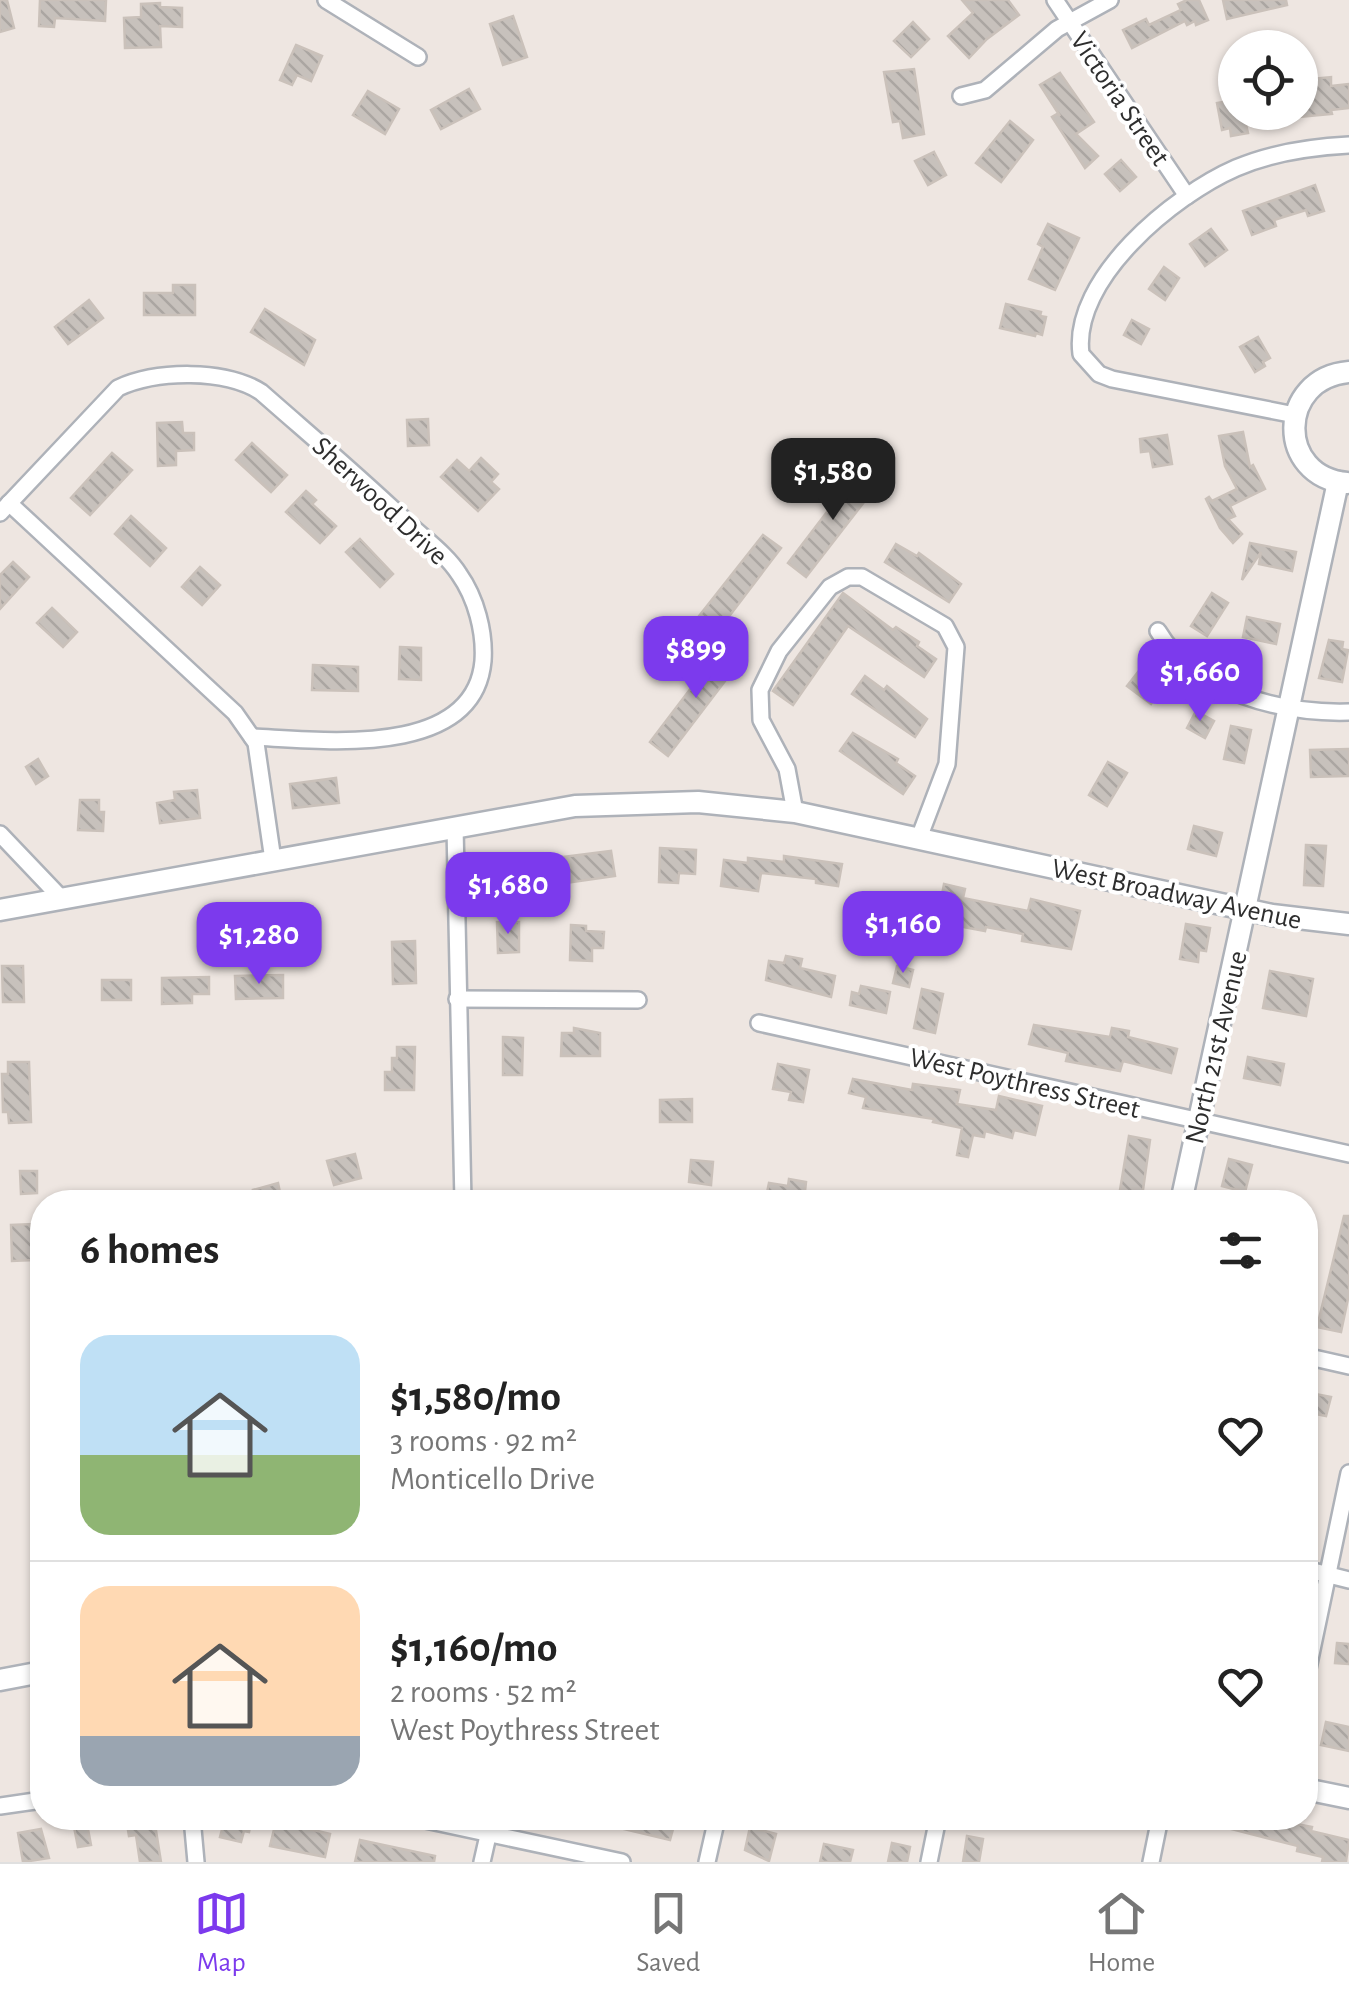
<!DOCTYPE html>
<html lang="en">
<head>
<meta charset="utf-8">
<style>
  :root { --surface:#fff; --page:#f2f2f2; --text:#222; --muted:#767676; --line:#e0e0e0; --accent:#7c3aed }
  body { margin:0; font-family:"Alegreya Sans",sans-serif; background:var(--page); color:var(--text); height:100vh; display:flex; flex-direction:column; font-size:38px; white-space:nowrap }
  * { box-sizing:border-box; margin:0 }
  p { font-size:32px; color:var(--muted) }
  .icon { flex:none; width:55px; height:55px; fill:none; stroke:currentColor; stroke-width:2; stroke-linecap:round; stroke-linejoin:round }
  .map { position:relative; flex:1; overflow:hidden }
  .details { position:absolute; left:30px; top:1190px; width:1288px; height:640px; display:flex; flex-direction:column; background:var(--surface); border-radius:40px; box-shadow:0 2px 8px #0004 }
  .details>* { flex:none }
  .tools { position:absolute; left:1218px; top:30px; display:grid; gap:20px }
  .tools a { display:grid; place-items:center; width:100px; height:100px; border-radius:50%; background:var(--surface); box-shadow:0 2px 8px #0004; font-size:50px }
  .price { position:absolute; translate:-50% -85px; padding:0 22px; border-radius:20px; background:var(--accent); color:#fff; font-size:32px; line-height:65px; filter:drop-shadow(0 2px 5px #0008) }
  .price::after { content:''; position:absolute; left:50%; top:60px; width:30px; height:22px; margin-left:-15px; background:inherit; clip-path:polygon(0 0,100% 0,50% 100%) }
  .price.active { background:#222; color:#fff }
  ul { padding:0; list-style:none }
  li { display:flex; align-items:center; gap:30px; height:250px; padding:0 50px }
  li+li { border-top:2px solid var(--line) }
  li span { display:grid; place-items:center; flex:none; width:280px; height:200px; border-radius:30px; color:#555 }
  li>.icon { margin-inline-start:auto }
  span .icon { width:120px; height:120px; fill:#fffc; stroke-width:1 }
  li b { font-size:42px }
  h2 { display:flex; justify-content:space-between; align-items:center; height:120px; padding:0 50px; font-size:42px }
  .menu { display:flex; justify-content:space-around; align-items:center; height:140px; border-top:2px solid var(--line); background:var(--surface); font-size:28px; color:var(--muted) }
  .menu a { display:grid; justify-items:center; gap:5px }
  .menu .active { color:var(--accent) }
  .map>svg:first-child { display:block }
  .building { fill:url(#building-back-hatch); stroke:#cac1ba; stroke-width:2.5 }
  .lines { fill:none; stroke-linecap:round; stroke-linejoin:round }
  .street-casing { stroke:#aeb2b9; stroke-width:20 }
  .secondary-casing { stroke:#aeb2b9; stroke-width:25 }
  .street { stroke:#fff; stroke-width:15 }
  .secondary { stroke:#fff; stroke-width:20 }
  .labels { text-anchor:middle; stroke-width:8; stroke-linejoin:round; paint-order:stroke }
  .street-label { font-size:28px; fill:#2e2e2e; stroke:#fff }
</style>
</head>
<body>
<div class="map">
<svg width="1349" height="1862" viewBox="0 0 1349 1862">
  <defs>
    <pattern id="building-back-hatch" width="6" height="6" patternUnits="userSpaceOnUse" patternTransform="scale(2.5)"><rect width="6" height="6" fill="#c7c1bc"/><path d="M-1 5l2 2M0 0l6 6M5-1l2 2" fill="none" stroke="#aba6a2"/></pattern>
  </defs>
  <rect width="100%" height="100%" fill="#eee6e1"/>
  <!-- building -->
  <g class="building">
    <polygon points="0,0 7,0 14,28 0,32"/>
    <polygon points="40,0 106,0 105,21 55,18 54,27 39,26"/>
    <polygon points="962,0 1008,0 1019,15 987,39 969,58 948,36 973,13"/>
    <polygon points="1187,0 1199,0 1208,20 1196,25 1195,21 1187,25 1185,21 1132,48 1123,30 1146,19 1149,25 1181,10 1178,4"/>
    <polygon points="1223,0 1286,0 1287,5 1227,19"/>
    <polygon points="160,3 160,7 182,8 182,27 160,26 161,47 125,48 124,18 141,17 141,4"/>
    <polygon points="513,16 527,57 503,65 490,24"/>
    <polygon points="913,22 929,39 911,57 894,41"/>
    <polygon points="296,45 322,56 311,81 297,75 292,85 280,80"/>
    <polygon points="914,69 924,134 903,138 900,121 893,122 884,72"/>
    <polygon points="1060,73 1094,122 1076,134 1098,156 1085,168 1052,117 1057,114 1060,116 1040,85"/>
    <polygon points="1331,77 1331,86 1349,84 1349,108 1331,110 1332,114 1300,117 1300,84 1311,83 1310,79"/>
    <polygon points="469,89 480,109 441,129 431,110"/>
    <polygon points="368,91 399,109 385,134 353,115"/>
    <polygon points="1235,100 1235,112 1243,112 1248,133 1231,136 1230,128 1222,130 1217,103"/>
    <polygon points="1010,121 1033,140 1001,182 976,163"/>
    <polygon points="934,152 946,175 928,185 915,161"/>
    <polygon points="1121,160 1136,177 1120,191 1105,174"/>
    <polygon points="1315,185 1324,211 1308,216 1306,210 1274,220 1276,226 1252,235 1243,211"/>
    <polygon points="1048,224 1079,238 1055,290 1029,279 1043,247 1038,244"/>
    <polygon points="1211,229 1227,250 1205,266 1190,244"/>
    <polygon points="1164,267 1179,278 1165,300 1149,289"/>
    <polygon points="173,285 195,285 195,315 144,315 144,293 173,293"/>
    <polygon points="89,300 103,318 68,344 55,327"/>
    <polygon points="1006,304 1041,312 1040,316 1046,317 1042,335 1036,333 1035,336 1000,328"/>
    <polygon points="265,309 315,340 304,365 251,332"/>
    <polygon points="1132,320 1149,329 1141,344 1124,335"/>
    <polygon points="1258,337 1270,358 1263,362 1265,366 1255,372 1240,347"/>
    <polygon points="428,419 429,445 408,446 407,420"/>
    <polygon points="182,422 183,433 194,433 194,450 176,451 176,465 158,466 157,423"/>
    <polygon points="1243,432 1250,467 1253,465 1265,489 1230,506 1235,516 1228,519 1242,534 1233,543 1220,528 1206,499 1209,497 1212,501 1237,489 1225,466 1219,436"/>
    <polygon points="1167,435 1172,464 1153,467 1150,451 1141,452 1140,439"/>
    <polygon points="252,443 287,475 271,492 236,460"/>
    <polygon points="112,453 132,470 90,515 71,498"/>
    <polygon points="481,458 498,474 491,482 499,489 478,511 441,477 457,460 469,471"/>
    <polygon points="859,470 878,484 806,577 788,563"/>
    <polygon points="306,491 316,500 312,504 336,526 320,543 286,512"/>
    <polygon points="131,516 166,548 150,566 115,534"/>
    <polygon points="763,535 781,548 708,644 688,630"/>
    <polygon points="360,539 393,574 380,587 346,552"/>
    <polygon points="1250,543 1296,552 1292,571 1259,564 1261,552 1242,580"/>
    <polygon points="896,544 917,556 919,553 961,584 949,602 885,562"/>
    <polygon points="13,562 29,577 0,609 0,575"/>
    <polygon points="200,567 220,585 202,605 182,587"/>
    <polygon points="843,593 893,630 896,627 919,642 917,646 936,659 924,677 848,626 793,705 773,691"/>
    <polygon points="1212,593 1228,603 1207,636 1191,626"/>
    <polygon points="52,608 77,632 63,647 37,623"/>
    <polygon points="1247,617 1280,624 1276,644 1243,637"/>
    <polygon points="1329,640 1343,642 1342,649 1348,650 1342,682 1319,678"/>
    <polygon points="723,646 741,660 668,756 650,742"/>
    <polygon points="400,647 421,648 421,680 399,679"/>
    <polygon points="313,665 358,667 358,691 312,690"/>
    <polygon points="1138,672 1161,690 1151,704 1127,686"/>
    <polygon points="865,676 884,690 887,686 927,719 915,737 852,694"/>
    <polygon points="1196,711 1214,721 1205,738 1187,728"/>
    <polygon points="1231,726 1251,730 1244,763 1224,759"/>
    <polygon points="853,733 898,759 896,763 915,776 903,794 840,751"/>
    <polygon points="1349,749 1349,776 1311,777 1310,750"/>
    <polygon points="38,759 48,776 36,784 26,767"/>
    <polygon points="1108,762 1127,773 1107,806 1089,795"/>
    <polygon points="336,778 339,803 293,808 290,784"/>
    <polygon points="197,790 200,818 160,823 157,803 175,800 174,792"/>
    <polygon points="80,800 99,800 99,812 104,812 103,831 78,830"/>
    <polygon points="1194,826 1222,833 1216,856 1188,849"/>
    <polygon points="1306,845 1326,846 1323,886 1304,885"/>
    <polygon points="660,848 696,850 695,874 679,873 678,883 659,882"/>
    <polygon points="611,851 615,876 565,883 562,857"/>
    <polygon points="525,855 528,875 492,882 488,862"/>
    <polygon points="784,856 842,864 838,886 816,883 816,879 761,873 758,891 721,886 724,860 748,863 748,858 784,862"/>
    <polygon points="944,884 965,889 963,898 1028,911 1031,899 1080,911 1071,949 1022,941 1023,934 986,927 985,931 958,926 956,931 936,926"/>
    <polygon points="497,922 519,922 519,952 498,953"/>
    <polygon points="1186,924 1210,928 1206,951 1199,950 1198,962 1180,959"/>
    <polygon points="571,925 586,926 586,931 604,932 603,948 592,948 592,961 570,960"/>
    <polygon points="415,941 416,983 393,984 392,942"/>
    <polygon points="786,956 802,959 800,968 835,976 831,997 766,980 769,961 784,963"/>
    <polygon points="2,966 23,966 24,1002 3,1002"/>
    <polygon points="897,966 913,970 909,987 893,983"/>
    <polygon points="1270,971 1313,979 1306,1016 1263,1008"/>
    <polygon points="283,975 283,998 236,999 235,976"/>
    <polygon points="209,977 209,994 192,994 192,1003 162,1004 162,978"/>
    <rect x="102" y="980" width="29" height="20"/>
    <polygon points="861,986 890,992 886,1013 850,1005 852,992 859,994"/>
    <polygon points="922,989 943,994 935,1033 914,1028"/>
    <polygon points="1034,1025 1110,1037 1112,1028 1129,1031 1128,1037 1177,1049 1171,1073 1123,1061 1120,1071 1066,1061 1068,1053 1029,1044"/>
    <polygon points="574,1028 600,1033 600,1056 561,1056 562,1033 574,1033"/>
    <polygon points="503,1037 523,1038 522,1075 503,1075"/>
    <polygon points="397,1047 415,1047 414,1090 385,1090 385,1072 392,1072 392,1058 397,1058"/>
    <polygon points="1248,1057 1284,1064 1280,1085 1244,1078"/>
    <polygon points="8,1062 29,1062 31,1122 9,1123 8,1112 3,1112 2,1074 8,1074"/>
    <polygon points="778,1064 809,1070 803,1102 789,1100 791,1092 773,1089"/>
    <polygon points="853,1079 912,1090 913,1084 960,1090 957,1104 996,1110 999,1096 1042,1106 1035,1135 1014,1130 1012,1138 985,1131 984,1137 973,1135 968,1157 957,1155 962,1128 933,1122 934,1119 863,1108 866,1097 849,1093"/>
    <polygon points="692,1099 692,1122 660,1122 660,1100"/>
    <polygon points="1129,1136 1150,1140 1143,1190 1140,1202 1118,1202"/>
    <polygon points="355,1154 361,1178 334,1185 327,1161"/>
    <polygon points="1229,1159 1252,1165 1245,1192 1222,1186"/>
    <polygon points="691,1160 713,1162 711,1185 689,1182"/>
    <polygon points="20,1171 37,1171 37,1193 21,1194"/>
    <polygon points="789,1179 806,1182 805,1191 834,1197 833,1202 765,1202 769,1183 788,1186"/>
    <polygon points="278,1183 281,1197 256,1202 253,1190"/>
    <polygon points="1344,1216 1349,1216 1349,1294 1341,1332 1317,1327"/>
    <polygon points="33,1224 34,1260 12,1261 11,1225"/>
    <polygon points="1305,1392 1331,1397 1326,1416 1305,1412"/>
    <polygon points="1337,1643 1349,1644 1349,1664 1335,1663"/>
    <polygon points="1326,1722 1349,1727 1349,1751 1321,1745"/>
    <polygon points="126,1818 154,1818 161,1862 140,1862 136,1835 129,1836"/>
    <polygon points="225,1818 252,1818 249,1832 244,1831 241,1842 220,1837"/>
    <polygon points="622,1818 676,1818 670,1840 620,1828"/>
    <polygon points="1212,1818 1266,1818 1312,1827 1311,1831 1349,1840 1346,1862 1322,1862 1323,1857 1297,1851 1298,1846 1212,1824"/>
    <polygon points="276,1821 330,1834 325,1857 270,1846"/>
    <polygon points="87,1824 91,1845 78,1847 74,1827"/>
    <polygon points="750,1827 776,1834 769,1861 745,1850"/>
    <polygon points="41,1829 49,1858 23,1862 18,1833"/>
    <polygon points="967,1836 983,1839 979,1862 963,1862"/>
    <polygon points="360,1840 435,1856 434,1862 355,1862"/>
    <polygon points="892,1843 910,1847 907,1862 888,1862"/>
    <polygon points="824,1844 853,1850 850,1862 820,1862"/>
  </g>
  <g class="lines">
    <!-- street casing -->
    <g class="street-casing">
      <g id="street">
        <polyline points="326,0 418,57"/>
        <polyline points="1055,0 1187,196"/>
        <polyline points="961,96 985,90 1057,29 1110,0"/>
        <path d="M1295,415L1112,379L1099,374L1081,354C1071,279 1174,195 1236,168C1271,153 1311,147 1349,145"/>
        <polyline points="9,503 235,713 256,743 273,860"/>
        <path d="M0,513L118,388C157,370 225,369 261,392C311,436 362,479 410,525C426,540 447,555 459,574C476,598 485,632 483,661C474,760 320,740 252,737"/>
        <path d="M1158,631C1194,692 1282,714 1349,712"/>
        <polyline points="795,812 787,769 761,720 760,690 779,651 830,587 848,577 862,577 945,626 956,647 947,764 919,838"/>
        <polyline points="455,827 463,1202"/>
        <polyline points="0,834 61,898"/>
        <polyline points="457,999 638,1000"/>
        <polyline points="759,1023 1349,1154"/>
        <polyline points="1305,1356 1349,1366"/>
        <polyline points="1305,1569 1349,1580"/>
        <polyline points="1305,1683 1349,1473"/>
        <polyline points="0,1806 42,1800"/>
        <polyline points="192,1818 196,1862"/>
        <polyline points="416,1818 622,1862"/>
        <polyline points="482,1862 492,1818"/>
        <polyline points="707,1862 717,1818"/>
        <polyline points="929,1862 938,1818"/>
        <polyline points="1151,1862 1160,1818"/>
      </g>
    </g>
    <!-- secondary casing -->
    <g class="secondary-casing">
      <g id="secondary">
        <path d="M1347,483C1276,477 1277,378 1349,372"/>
        <polyline points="0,910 575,806 698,802 795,812 1272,915 1349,924"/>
        <polyline points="1181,1202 1338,482"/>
        <polyline points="0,1680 42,1672"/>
        <polyline points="1305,1789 1349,1798"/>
      </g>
    </g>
    <!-- street -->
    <use href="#street" class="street"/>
    <!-- secondary -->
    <use href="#secondary" class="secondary"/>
  </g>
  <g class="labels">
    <!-- street labels -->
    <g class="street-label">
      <text transform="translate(1121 98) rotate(56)" y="10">Victoria Street</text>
      <text transform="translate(381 500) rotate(43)" y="10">Sherwood Drive</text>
      <text transform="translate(1177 893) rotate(12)" y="10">West Broadway Avenue</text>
      <text transform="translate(1215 1047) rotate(-77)" y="10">North 21st Avenue</text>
      <text transform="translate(1025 1082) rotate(13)" y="10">West Poythress Street</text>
    </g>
  </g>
</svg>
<div class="tools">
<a><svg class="icon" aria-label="locate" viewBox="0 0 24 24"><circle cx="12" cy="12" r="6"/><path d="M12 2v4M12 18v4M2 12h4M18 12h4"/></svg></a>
</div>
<b class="price active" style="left:833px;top:523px">$1,580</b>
<b class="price" style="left:696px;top:701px">$899</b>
<b class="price" style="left:1200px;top:724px">$1,660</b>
<b class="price" style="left:508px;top:937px">$1,680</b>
<b class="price" style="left:903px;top:976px">$1,160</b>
<b class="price" style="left:259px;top:987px">$1,280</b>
<section class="details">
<h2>6 homes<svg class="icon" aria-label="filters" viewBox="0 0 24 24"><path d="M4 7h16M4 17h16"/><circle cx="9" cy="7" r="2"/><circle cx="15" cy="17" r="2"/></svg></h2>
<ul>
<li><span style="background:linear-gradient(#bfe0f5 60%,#8fb573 0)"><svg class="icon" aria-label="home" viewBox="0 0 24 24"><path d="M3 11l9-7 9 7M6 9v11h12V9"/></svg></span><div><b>$1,580/mo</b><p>3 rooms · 92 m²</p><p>Monticello Drive</p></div><svg class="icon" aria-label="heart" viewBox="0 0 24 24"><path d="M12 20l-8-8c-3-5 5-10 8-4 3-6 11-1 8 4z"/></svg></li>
<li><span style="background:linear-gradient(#ffd9b3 75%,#9aa5b1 0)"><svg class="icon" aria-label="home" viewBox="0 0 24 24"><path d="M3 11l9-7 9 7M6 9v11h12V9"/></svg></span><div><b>$1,160/mo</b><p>2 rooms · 52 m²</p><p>West Poythress Street</p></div><svg class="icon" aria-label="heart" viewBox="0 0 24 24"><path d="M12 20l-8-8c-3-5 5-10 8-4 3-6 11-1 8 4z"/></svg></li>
</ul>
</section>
</div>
<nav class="menu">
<a class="active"><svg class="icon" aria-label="map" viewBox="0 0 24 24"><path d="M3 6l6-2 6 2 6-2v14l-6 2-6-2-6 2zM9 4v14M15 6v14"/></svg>Map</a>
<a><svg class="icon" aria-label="saved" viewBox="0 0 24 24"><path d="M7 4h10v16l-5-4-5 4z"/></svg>Saved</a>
<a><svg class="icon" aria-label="home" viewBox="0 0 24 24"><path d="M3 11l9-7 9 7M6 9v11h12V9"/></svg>Home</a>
</nav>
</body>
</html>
